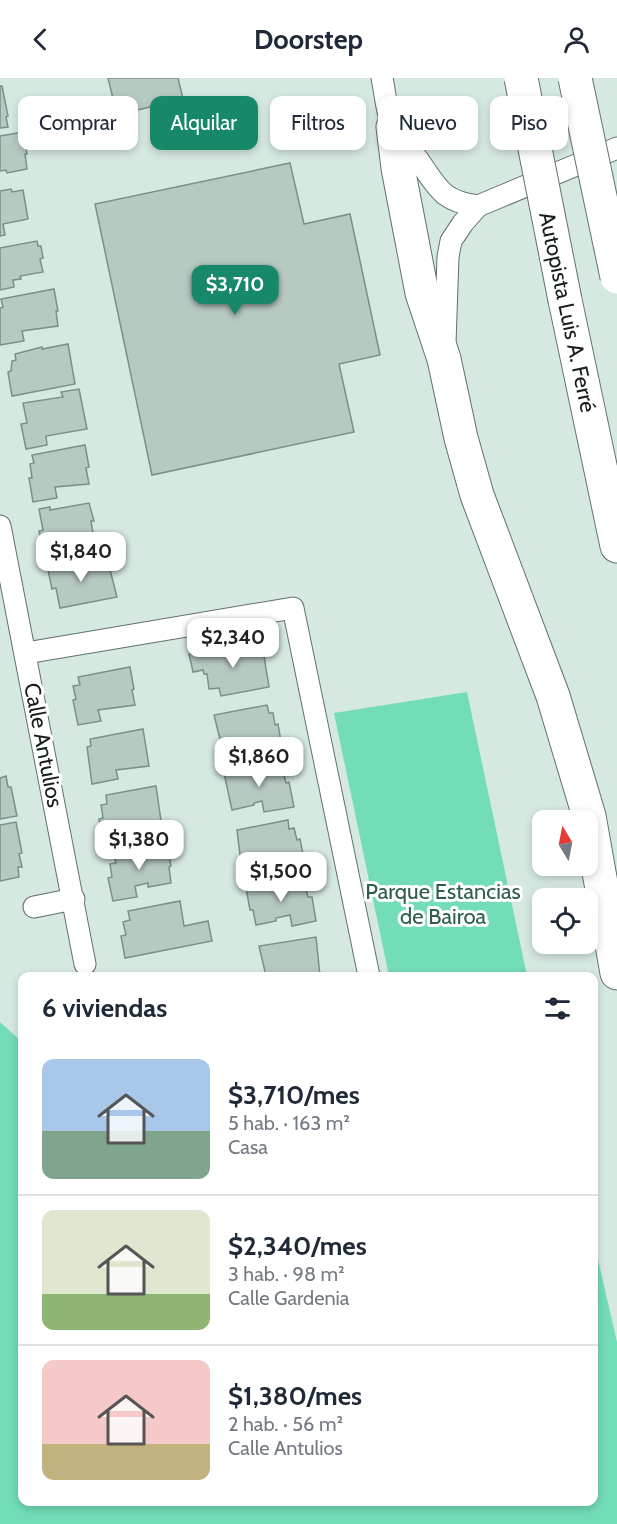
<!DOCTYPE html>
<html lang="es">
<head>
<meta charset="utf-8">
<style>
  :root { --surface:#fff; --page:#f6f6f7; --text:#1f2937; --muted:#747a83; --line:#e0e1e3; --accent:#17896a }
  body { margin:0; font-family:Cabin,sans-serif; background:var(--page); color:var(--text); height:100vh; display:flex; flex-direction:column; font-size:22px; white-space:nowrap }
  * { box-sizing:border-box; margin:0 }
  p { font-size:20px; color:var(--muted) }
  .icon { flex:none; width:33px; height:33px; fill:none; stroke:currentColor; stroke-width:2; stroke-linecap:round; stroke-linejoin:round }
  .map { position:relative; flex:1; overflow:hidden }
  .panel { position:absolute; left:18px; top:894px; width:580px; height:534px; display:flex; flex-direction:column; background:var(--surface); border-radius:12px; box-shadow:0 3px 9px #0003 }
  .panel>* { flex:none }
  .guide { position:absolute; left:18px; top:18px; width:582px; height:54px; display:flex; gap:12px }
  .needle { width:39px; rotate:350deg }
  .controls { position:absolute; left:532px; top:732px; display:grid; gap:12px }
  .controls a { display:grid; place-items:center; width:66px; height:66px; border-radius:12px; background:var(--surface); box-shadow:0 3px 9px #0003; font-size:30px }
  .price { position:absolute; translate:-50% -51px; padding:0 14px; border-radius:12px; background:#fff; color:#222; font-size:20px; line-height:39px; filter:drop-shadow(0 2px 3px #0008) }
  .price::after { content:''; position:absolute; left:50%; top:36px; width:18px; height:14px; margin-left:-9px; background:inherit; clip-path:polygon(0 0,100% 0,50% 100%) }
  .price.selected { background:var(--accent); color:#fff }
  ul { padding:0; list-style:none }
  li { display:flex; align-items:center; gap:18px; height:150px; padding:0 24px }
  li+li { border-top:2px solid var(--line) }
  li span { display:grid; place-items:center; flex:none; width:168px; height:120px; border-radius:12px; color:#555 }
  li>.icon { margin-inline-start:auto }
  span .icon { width:72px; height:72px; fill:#fffc; stroke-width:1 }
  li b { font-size:26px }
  h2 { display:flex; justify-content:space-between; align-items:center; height:72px; padding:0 24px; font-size:26px }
  .chip { padding:0 21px; border-radius:12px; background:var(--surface); box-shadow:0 3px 9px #0003; font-size:21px; line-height:54px }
  .chip.selected { background:var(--accent); color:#fff }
  header { display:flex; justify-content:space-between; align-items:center; height:78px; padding:0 24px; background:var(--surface); font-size:27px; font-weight:800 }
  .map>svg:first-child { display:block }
  .green { fill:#73ddb8 }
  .building { fill:#b7cac2; stroke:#7d8f87; stroke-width:1.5 }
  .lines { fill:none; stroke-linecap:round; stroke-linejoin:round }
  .street-casing { stroke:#60716a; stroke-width:23 }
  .highway-casing { stroke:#60716a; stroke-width:35 }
  .street { stroke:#fff; stroke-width:21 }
  .highway { stroke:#fff; stroke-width:33 }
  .highway-bridge-casing { stroke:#60716a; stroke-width:35; stroke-linecap:butt }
  .highway-bridge { stroke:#fff; stroke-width:33 }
  .labels { text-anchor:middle; stroke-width:6; stroke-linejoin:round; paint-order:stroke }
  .street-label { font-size:22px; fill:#161d1a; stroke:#fff }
  .park-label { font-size:22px; fill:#2d5d4c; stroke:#fff }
</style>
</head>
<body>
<header><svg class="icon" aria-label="back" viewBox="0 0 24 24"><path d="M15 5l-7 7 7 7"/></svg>Doorstep<svg class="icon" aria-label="person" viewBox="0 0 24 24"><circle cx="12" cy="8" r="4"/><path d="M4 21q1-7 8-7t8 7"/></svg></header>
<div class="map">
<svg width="617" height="1446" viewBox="0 0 617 1446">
  <rect width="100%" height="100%" fill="#d6e9e1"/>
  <!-- green -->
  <g class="green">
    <polygon points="467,614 527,898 389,898 334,635"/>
    <polygon points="0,944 22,964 22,1424 594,1424 594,1164 617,1264 617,1446 0,1446"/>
  </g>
  <!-- building -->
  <g class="building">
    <polygon points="108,0 178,0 183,21 117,37"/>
    <polygon points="0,8 2,8 8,38 6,39 8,49 0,50"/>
    <polygon points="23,54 27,76 25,76 27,91 7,95 6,92 0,93 0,58"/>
    <polygon points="290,85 304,146 350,136 380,277 339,286 354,354 152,397 95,126"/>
    <polygon points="11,111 12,114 23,112 28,141 3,146 5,157 0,158 0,113"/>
    <polygon points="37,163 38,168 41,168 43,180 40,181 43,194 20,198 21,201 13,202 14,209 0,212 0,170"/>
    <polygon points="54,211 58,233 56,233 58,248 22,253 24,263 0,267 0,230 3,229 1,221"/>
    <polygon points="68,266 75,306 12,318 8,294 11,293 12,283 16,282 15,276 42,269 42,271"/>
    <polygon points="79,311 87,351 46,358 47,367 26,371 21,346 27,345 23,325 63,319 61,314"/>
    <polygon points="85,367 89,389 86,390 89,406 55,409 57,420 33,424 29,400 32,400 30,386 34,385 32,377"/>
    <polygon points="89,425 94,443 91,443 93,455 71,460 71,462 64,463 65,473 44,477 39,453 43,452 39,431 50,429 50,432"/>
    <polygon points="72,482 74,492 108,484 117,519 60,530 56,510 52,511 47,487"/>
    <polygon points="253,565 254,573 263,572 269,609 221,618 219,610 209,611 207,596 204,596 203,592 193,594 189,576 205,573 205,575"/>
    <polygon points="130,589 134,611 132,612 135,627 98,632 101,643 78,647 73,622 76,621 73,608 80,607 78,599"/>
    <polygon points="267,627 269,635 273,635 275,647 278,646 282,670 258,675 256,665 223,673 214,637"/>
    <polygon points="143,651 149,688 116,692 118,701 92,706 87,669 91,668 90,661"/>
    <polygon points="277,685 279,693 283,693 286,705 289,704 294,729 264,734 262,723 254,725 254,727 232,732 224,695"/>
    <polygon points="6,698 8,709 11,709 17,738 0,741 0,700"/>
    <polygon points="156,708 161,743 124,751 126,760 103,765 99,741 103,740 101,727 107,726 106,717"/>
    <polygon points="288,742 289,751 294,750 297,762 300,761 305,786 247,797 244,785 241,785 237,752"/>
    <polygon points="16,744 22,775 19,776 22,789 18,789 19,799 0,803 0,747"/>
    <polygon points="167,766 171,788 169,789 171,805 148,809 148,805 135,808 137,819 113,823 108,800 112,799 110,786 116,785 114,776"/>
    <polygon points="301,800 302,808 305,807 308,819 312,819 316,843 292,848 290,837 276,840 276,843 256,847 253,832 250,832 246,810"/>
    <polygon points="180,823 184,848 208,843 212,863 125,880 121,858 126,857 123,844 130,842 128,833"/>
    <polygon points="316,859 320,898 266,898 259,868"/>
  </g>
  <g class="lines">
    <!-- street casing -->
    <g class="street-casing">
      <g id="street">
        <path d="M382,0C385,14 387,38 393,50C399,60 409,70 416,79C437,107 439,123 478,128"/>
        <polyline points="445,265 448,179 451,163 463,145 478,128 617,70"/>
        <polyline points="0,448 85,886"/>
        <polyline points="26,575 293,530 369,898"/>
        <polyline points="34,829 74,821"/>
      </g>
    </g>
    <!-- highway casing -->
    <g class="highway-casing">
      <g id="highway">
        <polyline points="393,49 398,90 422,215 444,281 461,360 477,417 553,618 589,738 617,895"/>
        <polyline points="565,222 617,468"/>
      </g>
    </g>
    <!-- street -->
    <use href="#street" class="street"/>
    <!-- highway -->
    <use href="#highway" class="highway"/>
    <!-- highway-bridge casing -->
    <g class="highway-bridge-casing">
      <g id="highway-bridge">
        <polyline points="521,0 565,222"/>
        <polyline points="575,0 617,199"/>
      </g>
    </g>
    <!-- highway-bridge -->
    <use href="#highway-bridge" class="highway-bridge"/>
  </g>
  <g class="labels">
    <!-- street labels -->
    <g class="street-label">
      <text transform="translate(568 234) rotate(78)" y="8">Autopista Luis A. Ferré</text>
      <text transform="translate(44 667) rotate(79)" y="8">Calle Antulios</text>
    </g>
    <!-- park labels -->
    <g class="park-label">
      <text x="443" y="821">Parque Estancias<tspan x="443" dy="25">de Bairoa</tspan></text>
    </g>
  </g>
</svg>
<div class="controls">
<a><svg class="needle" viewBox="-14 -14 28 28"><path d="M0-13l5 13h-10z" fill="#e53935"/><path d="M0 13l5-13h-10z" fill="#747a83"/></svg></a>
<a><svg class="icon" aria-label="locate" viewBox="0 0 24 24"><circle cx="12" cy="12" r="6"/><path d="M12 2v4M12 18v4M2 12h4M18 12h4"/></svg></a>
</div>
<b class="price selected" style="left:235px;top:238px">$3,710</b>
<b class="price" style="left:81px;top:505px">$1,840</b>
<b class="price" style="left:233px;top:591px">$2,340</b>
<b class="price" style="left:259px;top:710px">$1,860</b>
<b class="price" style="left:139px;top:793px">$1,380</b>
<b class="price" style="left:281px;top:825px">$1,500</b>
<div class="guide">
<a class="chip">Comprar</a>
<a class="chip selected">Alquilar</a>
<a class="chip">Filtros</a>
<a class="chip">Nuevo</a>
<a class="chip">Piso</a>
</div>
<section class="panel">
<h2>6 viviendas<svg class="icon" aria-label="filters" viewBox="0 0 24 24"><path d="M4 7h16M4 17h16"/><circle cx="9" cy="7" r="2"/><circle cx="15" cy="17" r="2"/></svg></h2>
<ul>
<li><span style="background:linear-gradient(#a9c7e8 60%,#7fa58c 0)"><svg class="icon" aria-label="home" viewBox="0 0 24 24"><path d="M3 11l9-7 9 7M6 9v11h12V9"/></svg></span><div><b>$3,710/mes</b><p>5 hab. · 163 m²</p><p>Casa</p></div></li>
<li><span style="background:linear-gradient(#dfe7d0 70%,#8fb573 0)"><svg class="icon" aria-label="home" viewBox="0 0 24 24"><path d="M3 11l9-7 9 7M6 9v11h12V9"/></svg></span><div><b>$2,340/mes</b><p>3 hab. · 98 m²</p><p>Calle Gardenia</p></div></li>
<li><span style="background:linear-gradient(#f6c9c9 70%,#c2b280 0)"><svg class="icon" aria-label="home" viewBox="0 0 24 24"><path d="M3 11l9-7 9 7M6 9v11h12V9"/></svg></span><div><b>$1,380/mes</b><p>2 hab. · 56 m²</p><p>Calle Antulios</p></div></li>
</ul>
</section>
</div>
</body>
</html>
